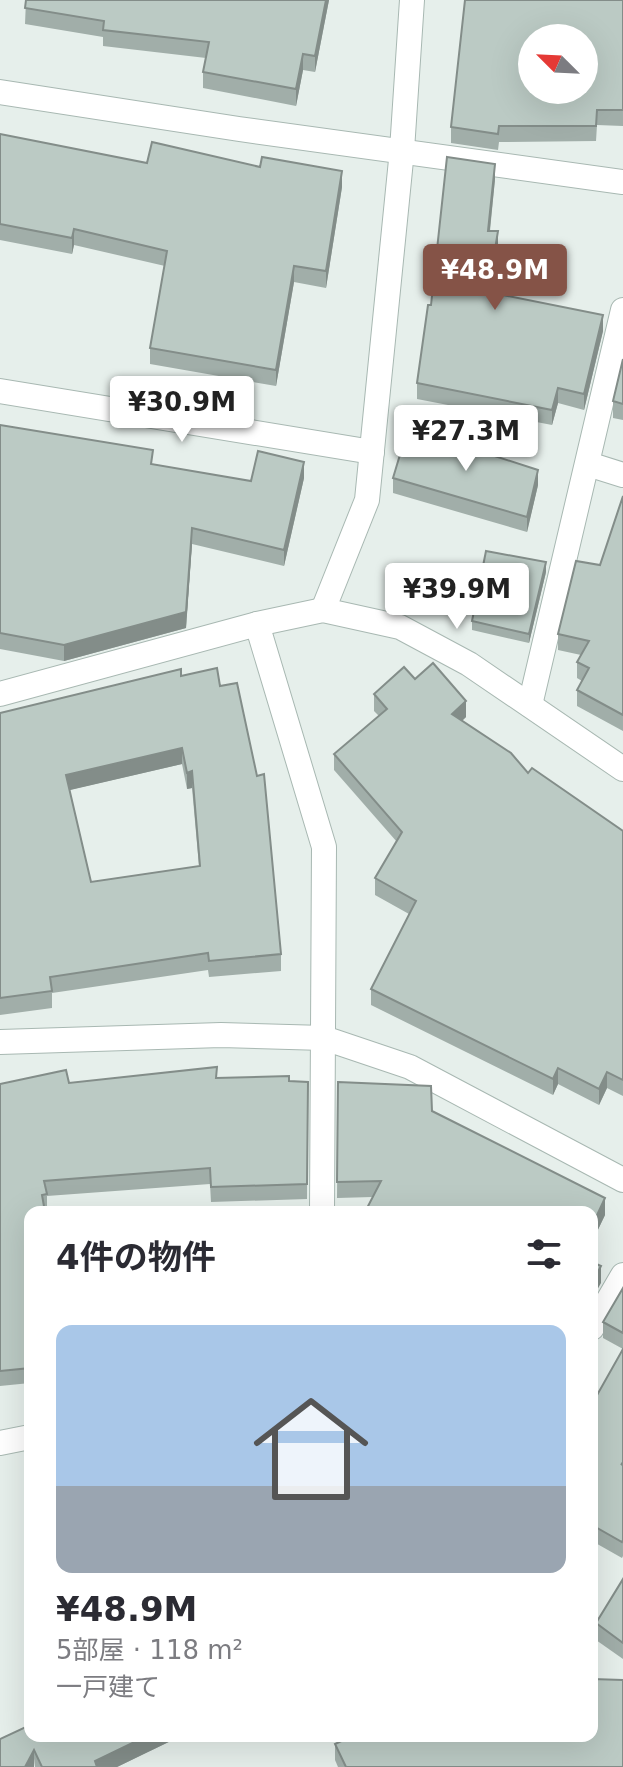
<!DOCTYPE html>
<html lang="ja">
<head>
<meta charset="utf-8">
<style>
  :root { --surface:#fff; --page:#f2f2f3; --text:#2b2b33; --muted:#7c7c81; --line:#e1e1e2; --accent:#855347 }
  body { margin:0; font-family:"DejaVu Sans","Noto Sans JP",sans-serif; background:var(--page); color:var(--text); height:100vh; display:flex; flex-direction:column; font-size:30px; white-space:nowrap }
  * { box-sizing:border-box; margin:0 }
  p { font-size:26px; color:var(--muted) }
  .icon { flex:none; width:44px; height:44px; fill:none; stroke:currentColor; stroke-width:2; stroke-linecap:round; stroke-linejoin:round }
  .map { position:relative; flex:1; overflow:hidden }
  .panel { position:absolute; left:24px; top:1206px; width:574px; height:536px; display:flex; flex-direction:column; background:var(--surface); border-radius:16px; box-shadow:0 8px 32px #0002 }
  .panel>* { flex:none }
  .needle { width:52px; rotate:294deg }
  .controls { position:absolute; left:518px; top:24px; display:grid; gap:16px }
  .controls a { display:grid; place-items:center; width:80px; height:80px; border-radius:50%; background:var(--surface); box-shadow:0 8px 32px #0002; font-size:40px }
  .price { position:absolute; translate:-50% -68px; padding:0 18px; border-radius:8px; background:#fff; color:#222; font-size:26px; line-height:52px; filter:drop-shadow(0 2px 4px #0008) }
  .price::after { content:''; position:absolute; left:50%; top:48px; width:24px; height:18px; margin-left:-12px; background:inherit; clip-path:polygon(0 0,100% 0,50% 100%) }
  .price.selected { background:var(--accent); color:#fff }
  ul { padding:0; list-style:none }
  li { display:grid; align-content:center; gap:16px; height:424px; padding:0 32px }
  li+li { border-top:2px solid var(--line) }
  li span { display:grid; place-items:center; height:248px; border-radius:16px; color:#555 }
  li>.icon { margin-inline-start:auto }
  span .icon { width:144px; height:144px; fill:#fffc; stroke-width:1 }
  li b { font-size:34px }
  h2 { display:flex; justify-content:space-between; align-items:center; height:96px; padding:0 32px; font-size:34px }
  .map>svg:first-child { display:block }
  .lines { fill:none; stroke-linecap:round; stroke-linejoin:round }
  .minor-casing { stroke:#a8b8b2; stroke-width:26 }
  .minor { stroke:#fff; stroke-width:24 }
  .wall { fill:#a1aea9; fill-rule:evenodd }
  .shaded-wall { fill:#838d89 }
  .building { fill:#bbcac4; stroke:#838d89; stroke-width:2; fill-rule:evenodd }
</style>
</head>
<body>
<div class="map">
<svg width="623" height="1767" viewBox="0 0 623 1767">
  <rect width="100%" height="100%" fill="#e6efeb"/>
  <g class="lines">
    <!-- minor casing -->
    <g class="minor-casing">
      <g id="minor">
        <polyline points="0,92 239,129 623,182"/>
        <polyline points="0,391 372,452"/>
        <polyline points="588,464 623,475"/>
        <polyline points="323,610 367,500 402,150 412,0"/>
        <polyline points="257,624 324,847 322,1212"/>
        <polyline points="0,694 257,624 323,610 400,627 469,664 623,769"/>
        <polyline points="530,705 623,310"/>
        <polyline points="0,1042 221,1035 324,1038 410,1067 623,1180"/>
        <polyline points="592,1328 623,1275"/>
        <polyline points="0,1443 30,1437"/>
      </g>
    </g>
    <!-- minor -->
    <use href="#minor" class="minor"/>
  </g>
  <!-- wall -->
  <g class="wall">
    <polygon points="26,0 329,0 315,72 303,70 296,106 203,88 203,72 206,58 103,46 103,37 25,24"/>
    <polygon points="623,0 623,126 597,125 596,141 499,142 498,150 451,143 451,127"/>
    <polygon points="0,134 147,163 342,187 326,288 294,282 276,386 150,364 150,348 165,266 74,245 72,254 0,240"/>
    <polygon points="495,179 490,231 498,247 490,292 603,331 584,410 558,403 552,425 417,399 417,383 431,305"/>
    <polygon points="623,359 623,420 613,418 613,401"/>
    <polygon points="0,425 153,465 251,481 304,478 284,566 192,544 186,628 64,661 0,649"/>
    <polygon points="393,478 538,485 527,532 393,493"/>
    <polygon points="623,496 623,731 577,706 577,690 582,681 577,678 577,662 581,655 558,650 558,634 600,565"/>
    <polygon points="546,572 529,643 472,630 472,621"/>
    <path d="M181,676L281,954V971L209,977L208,970L52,993V1008L0,1015V713ZM182,764L187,789L192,788L199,866L91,882L69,790Z"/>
    <polygon points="415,679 466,717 462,721 528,773 623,831 623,1096 607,1088 599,1105 558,1084 553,1095 371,1005 371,989 409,914 375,895 375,878 397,842 334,770 334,754 379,716 374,711 374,694"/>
    <polygon points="217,1078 308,1082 307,1199 211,1202 210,1184 47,1196 47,1210 30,1212 30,1383 0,1386 0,1084 69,1083"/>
    <polygon points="338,1082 432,1111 605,1215 592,1242 592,1212 372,1197 337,1198"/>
    <polygon points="623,1288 623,1556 622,1558 592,1541 592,1404 623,1349 603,1338 603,1322"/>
    <polygon points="623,1579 623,1659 596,1640 596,1623"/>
    <polygon points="30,1725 181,1736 117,1767 35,1767"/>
    <polygon points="592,1736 623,1767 338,1767 335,1760 335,1744"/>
  </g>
  <!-- shaded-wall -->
  <g class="shaded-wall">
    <polygon points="326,0 329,0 315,72 315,56"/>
    <polygon points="303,54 303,70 296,106 296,89"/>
    <polygon points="495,164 495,179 488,247 488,231"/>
    <polygon points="342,171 342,187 326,288 326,271"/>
    <polygon points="74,229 74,245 72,254 72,238"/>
    <polygon points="498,231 498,247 488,307 488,292"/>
    <polygon points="294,266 294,282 276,386 276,370"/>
    <polygon points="603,315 603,331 584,410 584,394"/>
    <polygon points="558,388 558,403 552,425 552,410"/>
    <polygon points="304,462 304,478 284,566 284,550"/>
    <polygon points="538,470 538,485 527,532 527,517"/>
    <polygon points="192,528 192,544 186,628 64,661 64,645"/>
    <polygon points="546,562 546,572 529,643 529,634"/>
    <polygon points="466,701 466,717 452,730 452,714"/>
    <polygon points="182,748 182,764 66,791 66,775"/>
    <polygon points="192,771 192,788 187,789 187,773"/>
    <polygon points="558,1068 558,1084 553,1095 553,1079"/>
    <polygon points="607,1072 607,1088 599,1105 599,1089"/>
    <polygon points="605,1198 605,1215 592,1242 592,1226"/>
    <polygon points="601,1266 601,1283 592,1299 592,1283"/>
    <polygon points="147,1736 181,1736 117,1767 95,1767 95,1761"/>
    <polygon points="34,1750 34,1767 25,1767"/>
  </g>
  <!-- building -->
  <g class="building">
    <polygon points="26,0 326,0 315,56 303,54 296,89 203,72 209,42 103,30 104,21 25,8"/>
    <path d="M465,0H623V110H597L596,126H499L498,134L451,127ZM532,38H584V90H532Z"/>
    <polygon points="0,134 147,163 152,142 260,167 262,157 342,171 326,271 294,266 276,370 150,348 167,251 74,229 72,238 0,224"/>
    <polygon points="447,157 495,164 488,231 498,231 488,292 603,315 584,394 558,388 552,410 417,383 428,305 431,305"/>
    <polygon points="623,359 623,404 613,401"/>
    <polygon points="0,425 153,450 151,464 251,481 258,451 304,462 284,550 192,528 186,612 64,645 0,633"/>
    <polygon points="408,428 538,470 527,517 393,478"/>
    <polygon points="623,496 623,715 577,690 589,668 577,662 589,641 558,634 576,561 600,565"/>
    <polygon points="486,551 546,562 529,634 472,621"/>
    <polygon points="433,663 466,701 452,714 511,753 528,773 532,768 623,831 623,1080 607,1072 599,1089 558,1068 553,1079 371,989 416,901 375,878 402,832 334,754 387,709 374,694 404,667 415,679"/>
    <path d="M217,668L220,686L237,683L257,776L264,774L281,954L209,961L208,953L50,977L52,991L0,998V713L181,669V676ZM182,748L187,773L192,771L200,866L91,882L66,775Z"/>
    <polygon points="217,1067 216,1078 289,1076 289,1081 308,1082 307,1184 211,1187 210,1168 44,1181 47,1194 42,1195 45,1212 30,1212 30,1368 0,1371 0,1084 66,1070 69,1083"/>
    <polygon points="338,1082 431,1086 432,1111 605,1198 592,1226 592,1212 365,1212 381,1181 337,1182"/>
    <polygon points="592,1262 601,1266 592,1283"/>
    <polygon points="623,1288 623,1333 603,1322"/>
    <polygon points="623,1349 623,1462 621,1465 623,1463 623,1540 622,1542 592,1525 592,1404"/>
    <polygon points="623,1579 623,1643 596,1623"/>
    <polygon points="592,1679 623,1680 623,1767 346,1767 335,1744 352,1736 592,1736"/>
    <polygon points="30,1725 30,1736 147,1736 95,1761 97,1767 42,1767 34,1750 25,1767 0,1767 0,1739"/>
  </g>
</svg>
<div class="controls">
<a><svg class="needle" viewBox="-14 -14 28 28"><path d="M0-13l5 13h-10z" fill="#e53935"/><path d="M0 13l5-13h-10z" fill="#7c7c81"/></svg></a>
</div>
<b class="price selected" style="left:495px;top:312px">¥48.9M</b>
<b class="price" style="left:182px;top:444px">¥30.9M</b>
<b class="price" style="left:466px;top:473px">¥27.3M</b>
<b class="price" style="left:457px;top:631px">¥39.9M</b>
<section class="panel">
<h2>4件の物件<svg class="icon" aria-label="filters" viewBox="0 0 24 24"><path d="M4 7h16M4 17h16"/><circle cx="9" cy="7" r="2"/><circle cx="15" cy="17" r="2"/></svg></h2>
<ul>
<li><span style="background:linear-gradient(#a9c7e8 65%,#9aa5b1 0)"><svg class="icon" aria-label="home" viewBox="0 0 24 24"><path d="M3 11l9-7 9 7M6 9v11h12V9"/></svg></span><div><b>¥48.9M</b><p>5部屋 · 118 m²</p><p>一戸建て</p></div></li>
</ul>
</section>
</div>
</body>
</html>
